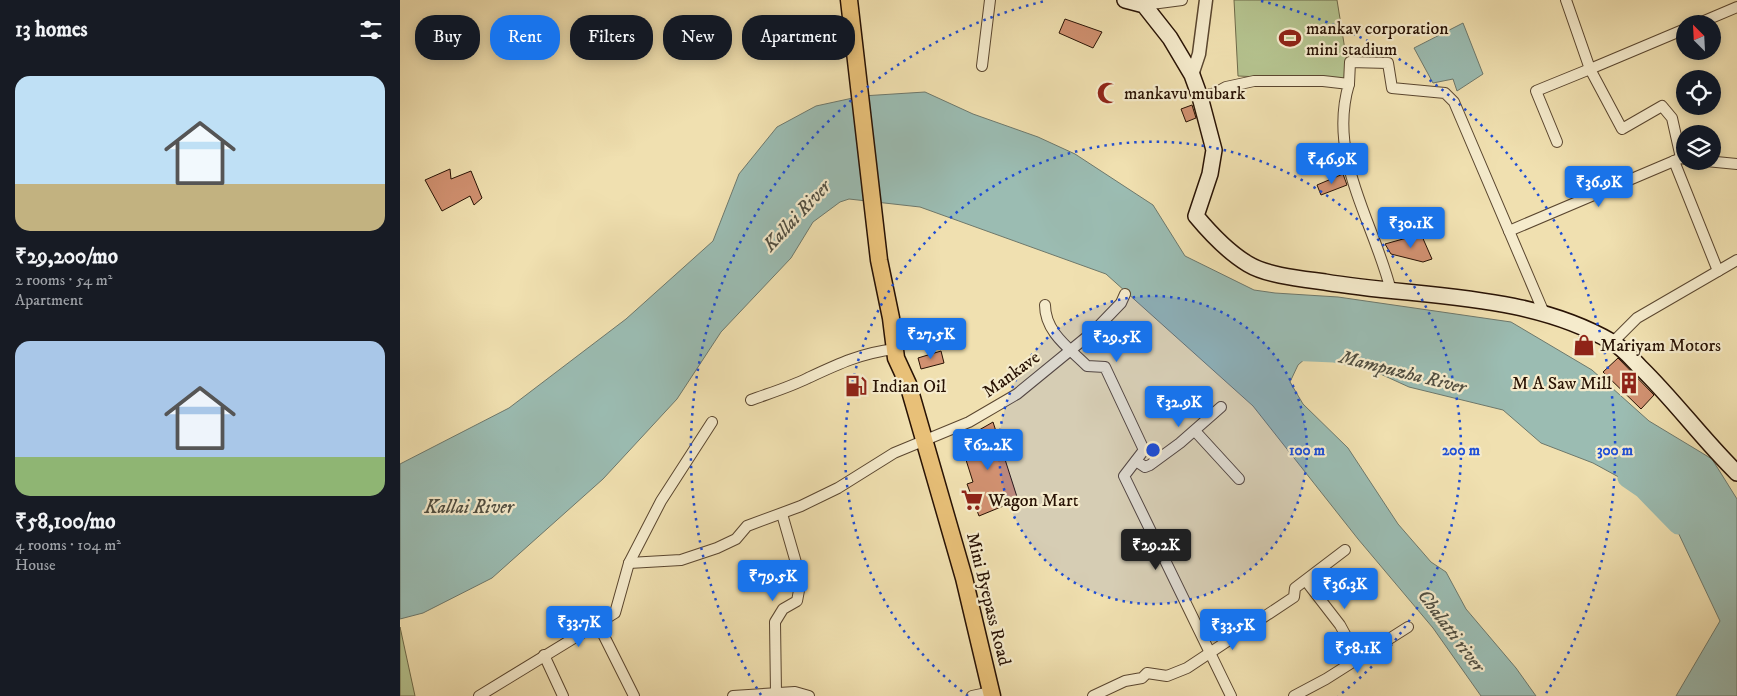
<!DOCTYPE html>
<html lang="en">
<head>
<meta charset="utf-8">
<style>
  :root { --surface:#171b24; --page:#242831; --text:#f1f3f6; --muted:#9ea1a6; --accent:#1a73e8 }
  body { margin:0; font-family:"IM FELL DW Pica",serif; background:var(--page); color:var(--text); height:100vh; display:flex; flex-direction:column; font-size:19px; white-space:nowrap }
  * { box-sizing:border-box; margin:0 }
  p { font-size:16px; color:var(--muted) }
  .icon { flex:none; width:28px; height:28px; fill:none; stroke:currentColor; stroke-width:2; stroke-linecap:round; stroke-linejoin:round }
  .map { position:relative; flex:1; overflow:hidden }
  .drawer { display:flex; flex-direction:column; background:var(--surface); width:400px }
  .drawer>* { flex:none }
  .hud { position:absolute; left:15px; top:15px; width:475px; height:45px; display:flex; gap:10px }
  .needle { width:32px; rotate:336deg }
  .controls { position:absolute; left:1276px; top:15px; display:grid; gap:10px }
  .controls a { display:grid; place-items:center; width:45px; height:45px; border-radius:50%; background:var(--surface); box-shadow:0 2px 12px #0003; font-size:25px }
  .price { position:absolute; translate:-50% -42px; padding:0 11px; border-radius:5px; background:var(--accent); color:#fff; font-size:16px; line-height:32px; filter:drop-shadow(0 1px 2px #0008) }
  .price::after { content:''; position:absolute; left:50%; top:30px; width:15px; height:11px; margin-left:-8px; background:inherit; clip-path:polygon(0 0,100% 0,50% 100%) }
  .price.on { background:#222; color:#fff }
  ul { padding:0; list-style:none }
  li { display:grid; align-content:center; gap:10px; height:265px; padding:0 15px }
  li span { display:grid; place-items:center; height:155px; border-radius:15px; color:#555 }
  li>.icon { margin-inline-start:auto }
  span .icon { width:90px; height:90px; fill:#fffc; stroke-width:1 }
  li b { font-size:21px }
  h2 { display:flex; justify-content:space-between; align-items:center; height:60px; padding:0 15px; font-size:21px }
  .pill { padding:0 18px; border-radius:20px; background:var(--surface); box-shadow:0 2px 12px #0003; font-size:18px; line-height:45px }
  .pill.on { background:var(--accent); color:#fff }
  main { display:flex; flex:1; min-height:0 }
  .map>svg:first-child { display:block }
  .green { fill:#b5c38f; stroke:#6e6a4a }
  .water { fill:#9bbcb2; stroke:#6d786c }
  .lines { fill:none; stroke-linecap:round; stroke-linejoin:round }
  .river { stroke:#9bbcb2; stroke-width:19 }
  .building { fill:#d19171; stroke:#281204 }
  .minor-casing { stroke:#5a462f; stroke-width:12 }
  .tertiary-casing { stroke:#5a462f; stroke-width:15 }
  .secondary-casing { stroke:#281204; stroke-width:18 }
  .primary-casing { stroke:#281204; stroke-width:19 }
  .minor { stroke:#f5ebcc; stroke-width:10 }
  .tertiary { stroke:#f5ebcc; stroke-width:12 }
  .secondary { stroke:#f5ebcc; stroke-width:15 }
  .primary { stroke:#e8c078; stroke-width:16 }
  .ring { fill:none; stroke:#1d4ed8; stroke-width:2.5; stroke-dasharray:2.5 5 }
  .labels { text-anchor:middle; stroke-width:4.5; stroke-linejoin:round; paint-order:stroke }
  .poi-label { font-size:18px; fill:#281204; stroke:#f5ebcc; text-anchor:start }
  .street-label { font-size:18px; fill:#281204; stroke:#f5ebcc }
  .water-label { font-size:19px; font-style:italic; fill:#504e41; stroke:#f5ebcc }
  .centre { fill:#1d4ed8; stroke:#f5ebcc; stroke-width:2.5 }
  .ring-label { font-size:15px; text-anchor:middle; font-weight:bold; fill:#1d4ed8; stroke:#f5ebcc; stroke-width:4.5; stroke-linejoin:round; paint-order:stroke }
</style>
</head>
<body>
<main>
<section class="drawer">
<h2>13 homes<svg class="icon" aria-label="filters" viewBox="0 0 24 24"><path d="M4 7h16M4 17h16"/><circle cx="9" cy="7" r="2"/><circle cx="15" cy="17" r="2"/></svg></h2>
<ul>
<li><span style="background:linear-gradient(#bfe0f5 70%,#c2b280 0)"><svg class="icon" aria-label="home" viewBox="0 0 24 24"><path d="M3 11l9-7 9 7M6 9v11h12V9"/></svg></span><div><b>₹29,200/mo</b><p>2 rooms · 54 m²</p><p>Apartment</p></div></li>
<li><span style="background:linear-gradient(#a9c7e8 75%,#8fb573 0)"><svg class="icon" aria-label="home" viewBox="0 0 24 24"><path d="M3 11l9-7 9 7M6 9v11h12V9"/></svg></span><div><b>₹58,100/mo</b><p>4 rooms · 104 m²</p><p>House</p></div></li>
</ul>
</section>
<div class="map">
<svg width="1337" height="696" viewBox="0 0 1337 696">
  <rect width="100%" height="100%" fill="#f0e0b0"/>
  <filter id="stains"><feTurbulence type="fractalNoise" baseFrequency=".004" numOctaves="4"/><feColorMatrix values="0 0 0 0 .2 0 0 0 0 .09 0 0 0 0 .02 0 0 0 .5 -.17"/></filter>
  <radialGradient id="worn" r=".72"><stop offset=".6" stop-color="#630" stop-opacity="0"/><stop offset="1" stop-color="#630" stop-opacity=".3"/></radialGradient>
  <!-- green -->
  <g class="green">
    <polygon points="834,0 937,0 950,81 838,76"/>
    <polygon points="0,627 15,696 0,696"/>
  </g>
  <!-- water -->
  <g class="water">
    <polygon points="1063,23 1083,74 1057,91 1053,79 1033,83 1014,48"/>
    <polygon points="525,92 573,114 638,137 675,154 753,205 785,256 854,290 875,293 938,297 1111,322 1192,370 1249,421 1312,459 1337,499 1337,696 1276,696 1320,621 1276,528 1262,512 1259,499 1193,463 1141,443 1103,410 1009,387 930,351 916,349 898,365 890,382 903,404 948,448 998,524 1031,562 1046,572 1066,609 1116,668 1136,696 1081,696 1033,628 958,539 853,406 706,274 520,207 449,199 440,202 413,222 391,258 321,332 277,399 203,479 92,578 23,613 0,619 0,464 109,408 226,319 313,241 339,174 377,127 416,106 462,96"/>
  </g>
  <g class="lines">
    <!-- river -->
    <g class="river">
      <polyline points="887,351 934,353 956,358"/>
      <polyline points="1227,478 1243,489 1278,525"/>
    </g>
  </g>
  <!-- building -->
  <g class="building">
    <polygon points="665,19 702,32 693,48 659,33"/>
    <polygon points="792,105 796,118 786,122 781,109"/>
    <polygon points="50,169 51,179 71,171 82,198 74,205 70,196 42,211 25,180"/>
    <polygon points="943,174 947,185 921,195 917,185"/>
    <polygon points="1021,234 1032,259 1023,262 991,254 985,244"/>
    <polygon points="1179,336 1193,343 1190,353 1175,349"/>
    <polygon points="541,351 544,363 521,369 518,358"/>
    <polygon points="1218,358 1254,395 1241,409 1203,372"/>
    <polygon points="593,422 618,500 579,516 567,484 573,482 560,441"/>
  </g>
  <g class="lines">
    <!-- minor casing -->
    <g class="minor-casing">
      <g id="minor">
        <polyline points="1166,0 1190,69 1285,29"/>
        <polyline points="744,5 782,0"/>
        <polyline points="1297,24 1337,7"/>
        <polyline points="582,66 590,0"/>
        <polyline points="949,84 950,62 988,63 992,88 1045,93 1054,102 1144,313"/>
        <path d="M800,97L815,93L826,87L854,81H923L949,84C927,157 974,222 991,291"/>
        <polyline points="1157,142 1136,91 1190,69 1222,129 1262,106 1272,118 1281,158"/>
        <polyline points="1274,161 1318,271"/>
        <polyline points="1306,161 1337,164"/>
        <polyline points="1109,231 1281,158 1285,159"/>
        <path d="M645,305C645,332 669,348 687,366L705,367L744,450L724,476L831,696"/>
        <polyline points="1213,342 1237,318 1337,260"/>
        <path d="M351,400C370,393 390,387 408,378C438,364 461,353 495,349"/>
        <polyline points="795,431 839,479"/>
        <polyline points="736,461 745,467 750,465 780,443 821,407"/>
        <polyline points="229,563 281,560 317,548 336,539 347,526 401,506 438,488 494,453 569,422 617,394 694,331 721,303 725,294"/>
        <polyline points="906,581 940,625 958,658"/>
        <polyline points="197,622 234,696"/>
        <polyline points="144,655 163,696"/>
        <polyline points="376,693 375,622 383,609 397,601 401,580 382,514"/>
        <polyline points="79,696 215,613 229,563 261,501 312,422"/>
        <polyline points="333,696 395,692 409,696"/>
        <polyline points="572,696 591,692"/>
        <polyline points="693,696 725,681 742,678 747,673 767,676 787,668 894,597 895,588 945,550"/>
        <polyline points="894,696 926,679 1008,627"/>
      </g>
    </g>
    <!-- tertiary casing -->
    <g class="tertiary-casing">
      <polyline id="tertiary" points="792,75 799,54 806,0"/>
    </g>
    <!-- secondary casing -->
    <g class="secondary-casing">
      <path id="secondary" d="M725,0L744,5L770,38L792,75L800,97L814,150L810,174L796,216C811,234 828,252 848,264C868,276 903,279 925,282C1020,298 1126,292 1212,342C1223,348 1232,359 1240,367C1275,401 1303,440 1337,473"/>
    </g>
    <!-- primary casing -->
    <g class="primary-casing">
      <polyline id="primary" points="449,0 479,260 491,318 496,358 508,384 564,578 592,696"/>
    </g>
    <!-- minor -->
    <use href="#minor" class="minor"/>
    <!-- tertiary -->
    <use href="#tertiary" class="tertiary"/>
    <!-- secondary -->
    <use href="#secondary" class="secondary"/>
    <!-- primary -->
    <use href="#primary" class="primary"/>
  </g>
  <!-- distance rings -->
  <circle cx="753" cy="450" r="154" fill="#1d4ed8" fill-opacity=".12"/>
  <g class="ring">
    <circle cx="753" cy="450" r="154"/>
    <path d="M568 696A308 308 0 1 1 938 696"/>
    <path d="M361 695A462 462 0 0 1 645 1M861 1A462 462 0 0 1 1145 695"/>
  </g>
  <!-- icons -->
  <defs>
    <g id="stadium-bare" transform="scale(1.725)"><path d="M0-5a6.5 5 0 1 0 0 10a6.5 5 0 1 0 0-10ZM-3.5-1.8h7v3.6h-7Z" fill="#8f2418" stroke="#f5ebcc" stroke-width="2.5" paint-order="stroke"/></g>
    <g id="mosque-bare" transform="scale(1.725)"><path d="M3.5-4.9A6 6 0 1 0 3.5 4.9A5 5 0 1 1 3.5-4.9Z" fill="#8f2418" stroke="#f5ebcc" stroke-width="2.5" paint-order="stroke"/></g>
    <g id="shop-bare" transform="scale(1.725)"><path d="M-5-2.5h2.3a2.7 3.5 0 0 1 5.4 0H5L5.5 6h-11ZM-1.5-2.5h3a1.5 2.3 0 0 0-3 0Z" fill="#8f2418" stroke="#f5ebcc" stroke-width="2.5" paint-order="stroke"/></g>
    <g id="building-bare" transform="scale(1.725)"><path d="M-4-6H4V6H1V3H-1V6H-4ZM-2.5-4.3h1.7v1.8h-1.7ZM.8-4.3h1.7v1.8H.8ZM-2.5-1h1.7V.8h-1.7ZM.8-1h1.7V.8H.8Z" fill="#8f2418" stroke="#f5ebcc" stroke-width="2.5" paint-order="stroke"/></g>
    <g id="fuel-bare" transform="scale(1.725)"><path d="M-5.5-6h7V0h2V4h1.3V-2.5L3-4.5l.8-.8L6-3V5H2.5V1h-1V6h-7ZM-4.2-4.7v3.2H.2V-4.7Z" fill="#8f2418" stroke="#f5ebcc" stroke-width="2.5" paint-order="stroke"/></g>
    <g id="supermarket-bare" transform="scale(1.725)"><path d="M-6-5.5h2.5l.6 2H6L4.5 2H-2.5L-4.4-4H-6ZM-1.5 3.2a1.3 1.3 0 1 0 .1 0ZM3 3.2a1.3 1.3 0 1 0 .1 0Z" fill="#8f2418" stroke="#f5ebcc" stroke-width="2.5" paint-order="stroke"/></g>
  </defs>
  <g fill-rule="evenodd">
    <use href="#stadium-bare" x="890" y="38"/>
    <use href="#mosque-bare" x="708" y="93"/>
    <use href="#shop-bare" x="1184" y="345"/>
    <use href="#building-bare" x="1229" y="383"/>
    <use href="#fuel-bare" x="456" y="386"/>
    <use href="#supermarket-bare" x="572" y="500"/>
  </g>
  <g class="labels">
    <!-- poi labels -->
    <g class="poi-label">
      <text x="906" y="34">mankav corporation<tspan x="906" dy="21">mini stadium</tspan></text>
      <text x="724" y="99">mankavu mubark</text>
      <text x="1200" y="351">Mariyam Motors</text>
      <text x="1212" y="389" text-anchor="end">M A Saw Mill</text>
      <text x="472" y="392">Indian Oil</text>
      <text x="588" y="506">Wagon Mart</text>
    </g>
    <!-- street labels -->
    <g class="street-label">
      <text transform="translate(611 374) rotate(-36)" y="6">Mankave</text>
      <text transform="translate(589 599) rotate(76)" y="6">Mini Byepass Road</text>
    </g>
    <!-- water labels -->
    <g class="water-label">
      <text transform="translate(396 215) rotate(-47)" y="7">Kallai River</text>
      <text transform="translate(1003 371) rotate(14)" y="7">Mampuzha River</text>
      <text x="69" y="513">Kallai River</text>
      <text transform="translate(1052 630) rotate(53)" y="7">Chalatti river</text>
    </g>
  </g>
  <circle cx="753" cy="450" r="8" class="centre"/>
  <g class="ring-label">
    <text x="907" y="455">100 m</text>
    <text x="1061" y="455">200 m</text>
    <text x="1215" y="455">300 m</text>
  </g>
  <rect width="100%" height="100%" filter="url(#stains)"/>
  <rect width="100%" height="100%" fill="url(#worn)"/>
</svg>
<div class="controls">
<a><svg class="needle" viewBox="-14 -14 28 28"><path d="M0-13l5 13h-10z" fill="#e53935"/><path d="M0 13l5-13h-10z" fill="#9ea1a6"/></svg></a>
<a><svg class="icon" aria-label="locate" viewBox="0 0 24 24"><circle cx="12" cy="12" r="6"/><path d="M12 2v4M12 18v4M2 12h4M18 12h4"/></svg></a>
<a><svg class="icon" aria-label="layers" viewBox="0 0 24 24"><path d="M12 4l9 5-9 5-9-5zM3 14l9 5 9-5"/></svg></a>
</div>
<b class="price" style="left:932px;top:185px">₹46.9K</b>
<b class="price" style="left:1199px;top:208px">₹36.9K</b>
<b class="price" style="left:1011px;top:249px">₹30.1K</b>
<b class="price" style="left:531px;top:360px">₹27.5K</b>
<b class="price" style="left:717px;top:363px">₹29.5K</b>
<b class="price" style="left:779px;top:428px">₹32.9K</b>
<b class="price" style="left:588px;top:471px">₹62.2K</b>
<b class="price on" style="left:756px;top:571px">₹29.2K</b>
<b class="price" style="left:373px;top:602px">₹79.5K</b>
<b class="price" style="left:945px;top:610px">₹36.3K</b>
<b class="price" style="left:179px;top:648px">₹33.7K</b>
<b class="price" style="left:833px;top:651px">₹33.5K</b>
<b class="price" style="left:958px;top:674px">₹58.1K</b>
<div class="hud">
<a class="pill">Buy</a>
<a class="pill on">Rent</a>
<a class="pill">Filters</a>
<a class="pill">New</a>
<a class="pill">Apartment</a>
</div>
</div>
</main>
</body>
</html>
